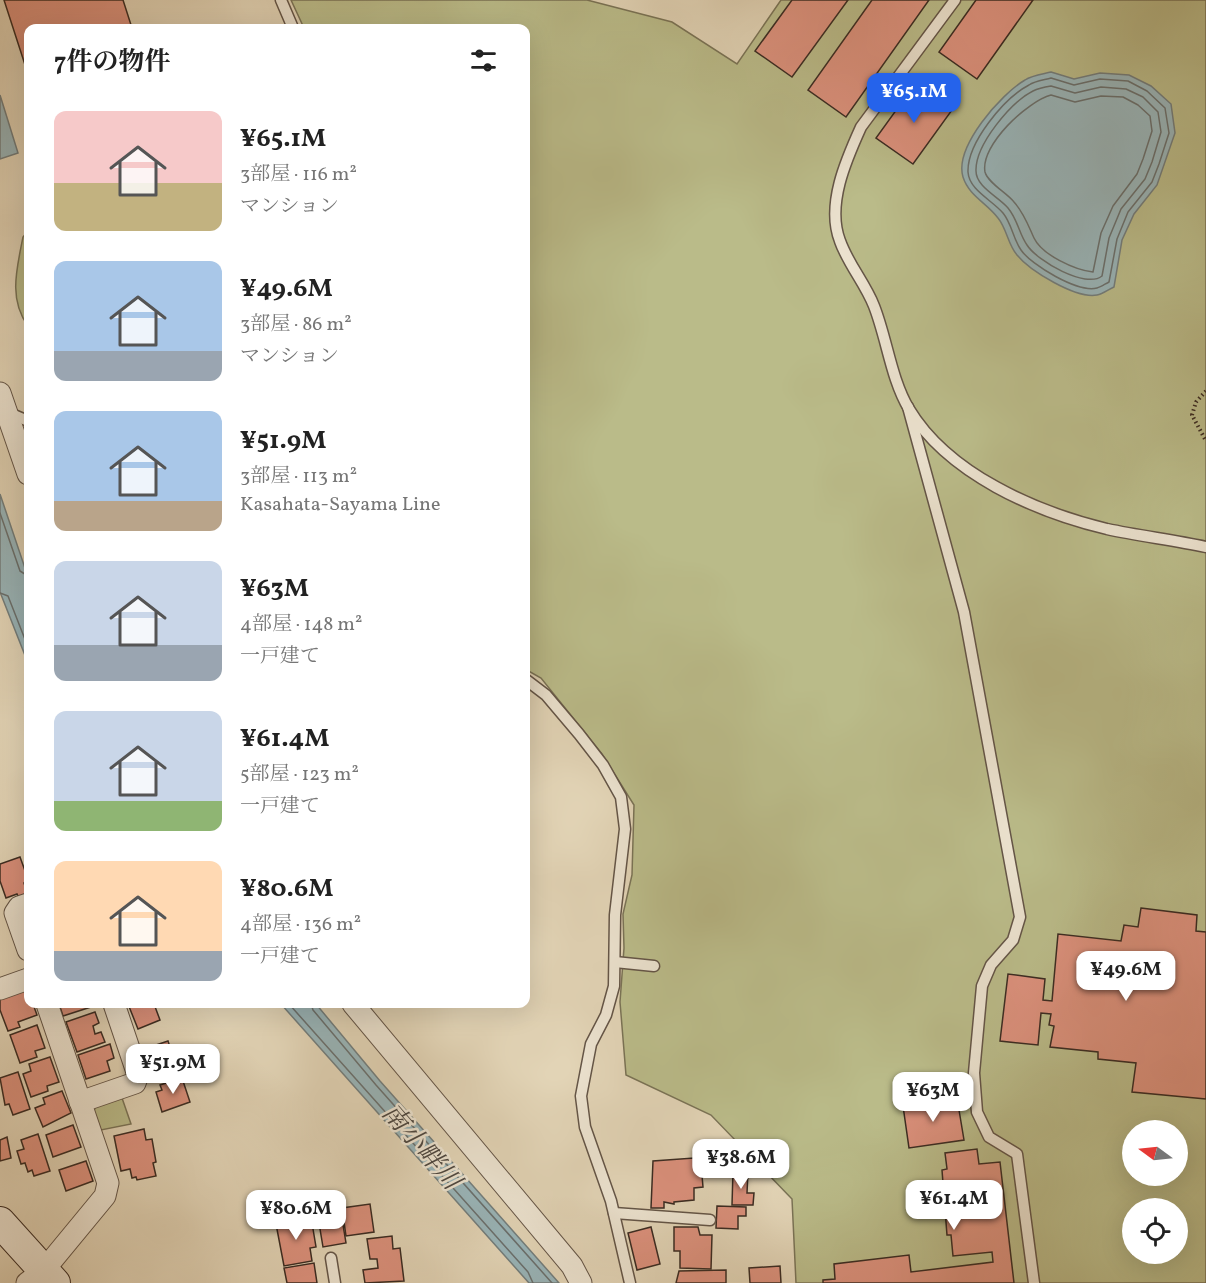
<!DOCTYPE html>
<html lang="ja">
<head>
<meta charset="utf-8">
<style>
  :root { --surface:#fff; --page:#f6f6f6; --text:#222; --muted:#767676; --accent:#2563eb }
  body { margin:0; font-family:Vollkorn,"Noto Serif JP",serif; background:var(--page); color:var(--text); height:100vh; display:flex; flex-direction:column; font-size:22px; white-space:nowrap }
  * { box-sizing:border-box; margin:0 }
  p { font-size:20px; color:var(--muted) }
  .icon { flex:none; width:33px; height:33px; fill:none; stroke:currentColor; stroke-width:2; stroke-linecap:round; stroke-linejoin:round }
  .map { position:relative; flex:1; overflow:hidden }
  .side { position:absolute; left:24px; top:24px; width:506px; height:984px; display:flex; flex-direction:column; background:var(--surface); border-radius:12px; box-shadow:0 6px 24px #0002 }
  .side>* { flex:none }
  .needle { width:39px; rotate:285deg }
  .buttons { position:absolute; left:1122px; top:1120px; display:grid; gap:12px }
  .buttons a { display:grid; place-items:center; width:66px; height:66px; border-radius:50%; background:var(--surface); box-shadow:0 6px 24px #0002; font-size:30px }
  .price { position:absolute; translate:-50% -51px; padding:0 14px; border-radius:12px; background:#fff; color:#222; font-size:20px; line-height:39px; filter:drop-shadow(0 2px 3px #0008) }
  .price::after { content:''; position:absolute; left:50%; top:36px; width:18px; height:14px; margin-left:-9px; background:inherit; clip-path:polygon(0 0,100% 0,50% 100%) }
  .price.selected { background:var(--accent); color:#fff }
  ul { padding:0; list-style:none }
  li { display:flex; align-items:center; gap:18px; height:150px; padding:0 30px }
  li span { display:grid; place-items:center; flex:none; width:168px; height:120px; border-radius:12px; color:#555 }
  li>.icon { margin-inline-start:auto }
  span .icon { width:72px; height:72px; fill:#fffc; stroke-width:1 }
  li b { font-size:26px }
  h2 { display:flex; justify-content:space-between; align-items:center; height:72px; padding:0 30px; font-size:26px }
  .map>svg:first-child { display:block }
  .green { fill:#babb89; stroke:#7a7356; stroke-width:1.5; fill-rule:evenodd }
  .water { fill:#99b5b9; stroke:#737e7d; stroke-width:1.5 }
  .lines { fill:none; stroke-linecap:round; stroke-linejoin:round }
  .shore { stroke:#6a706e; stroke-width:1.5 }
  .building { fill:#dc917d; stroke:#3a2b22; stroke-width:1.5 }
  .lane-casing { stroke:#645547; stroke-width:13 }
  .street-casing { stroke:#645547; stroke-width:23 }
  .secondary-casing { stroke:#3a2b22; stroke-width:32 }
  .path { stroke:#3a2b22; stroke-width:4; stroke-dasharray:1.5 3; stroke-linecap:butt }
  .lane { stroke:#ece3d0; stroke-width:10 }
  .street { stroke:#ece3d0; stroke-width:21 }
  .secondary { stroke:#ece3d0; stroke-width:30 }
  .labels { text-anchor:middle; stroke-width:5; stroke-linejoin:round; paint-order:stroke }
  .water-label { font-size:26px; font-style:italic; fill:#4d4740; stroke:#ece3d0 }
</style>
</head>
<body>
<div class="map">
<svg width="1206" height="1283" viewBox="0 0 1206 1283">
  <rect width="100%" height="100%" fill="#e2d4b6"/>
  <filter id="stains"><feTurbulence type="fractalNoise" baseFrequency=".00333" numOctaves="4"/><feColorMatrix values="0 0 0 0 .2 0 0 0 0 .09 0 0 0 0 .02 0 0 0 .5 -.17"/></filter>
  <radialGradient id="worn" r=".72"><stop offset=".6" stop-color="#630" stop-opacity="0"/><stop offset="1" stop-color="#630" stop-opacity=".3"/></radialGradient>
  <!-- green -->
  <g class="green">
    <path d="M291,0H587L672,22L737,64L781,0H1206V1283H796L792,1199L711,1115L626,1075L620,1002L624,948L623,914L632,875L634,805L602,754L541,678L525,669V28H304ZM1132,1131H1178V1176H1132ZM1132,1209H1178V1254H1132Z"/>
    <path d="M28,231V326C8,299 17,268 23,237Z"/>
    <polygon points="122,1098 131,1124 96,1131 92,1117 96,1105"/>
  </g>
  <!-- water -->
  <g class="water">
    <path d="M1051,72L1074,79L1100,73L1129,75L1151,86L1171,104L1175,133L1157,185L1134,214L1122,240L1114,287C1109,289 1103,294 1097,295C1076,299 1030,271 1017,255C1008,245 1007,229 998,218C987,203 969,196 963,177C954,147 1001,94 1025,80C1032,75 1043,74 1051,72Z"/>
    <polygon points="0,95 18,153 0,159"/>
    <polygon points="0,494 28,577 28,663 0,592"/>
    <polygon points="281,1004 316,1004 380,1081 559,1283 529,1283"/>
  </g>
  <g class="lines">
    <!-- shore -->
    <g class="shore">
      <path d="M1051,78L1074,85L1100,79L1128,81L1147,91L1165,108L1169,133L1159,164L1152,182L1128,212L1117,239L1109,282C1105,284 1101,287 1097,288C1078,293 1031,265 1021,250C1013,239 1012,224 1003,213C992,200 969,190 968,172C967,143 1004,98 1029,85C1035,81 1044,80 1051,78Z"/>
      <path d="M1051,86L1075,93L1101,87L1126,89L1143,97L1158,112L1161,132L1152,162L1145,179L1121,209L1109,238L1102,276C1086,289 1037,261 1027,245C1019,234 1018,220 1008,208C999,197 976,187 976,171C975,145 1011,102 1033,91C1039,88 1045,87 1051,86Z"/>
      <path d="M1051,95L1075,102L1101,96L1123,97L1138,105L1150,116L1152,131L1143,159L1137,174L1113,206L1101,233L1093,272C1075,270 1042,255 1034,238C1028,225 1024,213 1014,202C1007,193 988,183 985,172C980,145 1028,101 1051,95Z"/>
      <polyline points="0,513 20,571 28,576"/>
      <polyline points="0,593 8,596 28,647"/>
      <polyline points="289,1004 528,1272 533,1283"/>
      <polyline points="311,1004 313,1010 376,1085 552,1283"/>
    </g>
  </g>
  <!-- building -->
  <g class="building">
    <polygon points="4,0 123,0 132,28 28,28 28,74"/>
    <polygon points="792,0 848,0 792,77 755,51"/>
    <polygon points="872,0 929,0 846,117 808,90"/>
    <polygon points="976,0 1033,0 977,79 939,52"/>
    <polygon points="915,84 952,110 913,164 876,138"/>
    <polygon points="20,857 28,879 24,883 28,895 19,898 17,894 6,898 0,881 0,864"/>
    <polygon points="1141,908 1197,915 1196,931 1206,932 1206,1099 1132,1092 1136,1063 1098,1059 1098,1052 1050,1047 1054,1026 1049,1025 1051,1014 1041,1013 1038,1045 1000,1041 1008,974 1045,979 1043,1000 1052,1001 1058,934 1121,941 1124,925 1138,927"/>
    <polygon points="28,989 28,1004 33,1004 37,1015 18,1022 20,1027 8,1031 0,1010 0,999"/>
    <polygon points="59,1004 93,1004 94,1006 63,1016"/>
    <polygon points="128,1004 154,1004 160,1020 138,1029"/>
    <polygon points="95,1012 99,1023 93,1026 95,1034 101,1032 105,1042 77,1052 66,1022"/>
    <polygon points="37,1025 45,1048 35,1051 37,1057 20,1063 10,1035"/>
    <polygon points="168,1041 178,1072 158,1078 150,1053 154,1051 153,1046"/>
    <polygon points="110,1044 114,1058 107,1061 110,1071 86,1079 78,1055"/>
    <polygon points="50,1057 59,1082 47,1086 48,1091 31,1097 23,1074 31,1071 29,1064"/>
    <polygon points="18,1072 30,1109 13,1115 9,1104 5,1105 0,1078"/>
    <polygon points="182,1078 190,1102 162,1112 156,1092 162,1090 160,1085"/>
    <polygon points="62,1091 71,1113 43,1127 35,1108 45,1104 43,1098"/>
    <polygon points="957,1098 964,1140 909,1148 903,1106"/>
    <polygon points="73,1125 81,1147 53,1157 46,1135"/>
    <polygon points="144,1129 146,1140 152,1139 156,1162 153,1163 156,1176 137,1180 136,1177 132,1178 130,1169 121,1171 114,1136"/>
    <polygon points="38,1134 50,1171 34,1176 32,1170 28,1172 25,1163 21,1164 17,1151 24,1149 21,1140"/>
    <polygon points="7,1137 11,1158 0,1161 0,1140"/>
    <polygon points="977,1149 979,1164 1000,1162 1014,1283 823,1283 823,1280 835,1279 834,1264 909,1255 911,1272 993,1262 992,1252 953,1256 951,1235 947,1235 942,1170 947,1169 945,1153"/>
    <polygon points="694,1158 694,1163 701,1163 703,1187 694,1188 694,1200 674,1202 674,1204 664,1202 664,1208 651,1208 653,1161"/>
    <polygon points="86,1161 93,1181 66,1191 59,1170"/>
    <polygon points="733,1171 748,1172 747,1193 754,1193 753,1205 732,1205"/>
    <polygon points="370,1204 374,1232 346,1236 342,1208"/>
    <polygon points="717,1206 746,1207 746,1216 738,1216 738,1229 716,1228"/>
    <polygon points="340,1207 346,1243 323,1247 317,1211"/>
    <polygon points="311,1217 316,1247 310,1248 312,1261 284,1266 276,1224"/>
    <polygon points="651,1227 660,1264 637,1270 628,1233"/>
    <polygon points="674,1227 698,1227 700,1235 712,1235 711,1269 680,1268 680,1251 674,1251"/>
    <polygon points="392,1236 393,1249 400,1248 404,1281 365,1283 363,1270 378,1268 377,1259 370,1259 367,1239"/>
    <polygon points="314,1263 317,1283 287,1283 284,1268"/>
    <polygon points="780,1266 781,1283 750,1283 749,1268"/>
    <polygon points="726,1270 726,1283 676,1283 679,1271"/>
  </g>
  <g class="lines">
    <!-- lane casing -->
    <g class="lane-casing">
      <g id="lane">
        <polyline points="281,0 293,28"/>
        <path d="M955,0L861,127C846,160 826,205 840,241C848,264 865,283 874,306C887,339 891,379 909,409C948,474 1036,512 1107,529C1140,536 1173,540 1206,547"/>
        <polyline points="908,407 964,612 1020,917 1013,940 991,965 982,986 974,1073 977,1112 989,1137 1017,1154 1034,1283"/>
        <polyline points="7,412 28,421"/>
        <polyline points="525,679 546,695 579,734 603,765 621,797 625,829 615,915 614,986 606,1015 591,1044 581,1096 585,1127 611,1201 630,1283"/>
        <polyline points="615,962 654,966"/>
        <polyline points="614,1213 710,1220"/>
        <polyline points="331,1258 335,1283"/>
      </g>
    </g>
    <!-- street casing -->
    <g class="street-casing">
      <g id="street">
        <polyline points="0,393 28,474"/>
        <polyline points="28,904 19,907 15,913 28,950"/>
        <polyline points="0,989 28,979"/>
        <polyline points="353,1004 572,1266 581,1283"/>
        <polyline points="80,1102 135,1083 138,1075 114,1004"/>
        <polyline points="27,1283 44,1270 105,1196 108,1183 47,1004"/>
      </g>
    </g>
    <!-- secondary casing -->
    <g class="secondary-casing">
      <polyline id="secondary" points="0,1222 55,1283"/>
    </g>
    <!-- path -->
    <polyline class="path" points="1206,391 1196,402 1192,415 1206,441"/>
    <!-- lane -->
    <use href="#lane" class="lane"/>
    <!-- street -->
    <use href="#street" class="street"/>
    <!-- secondary -->
    <use href="#secondary" class="secondary"/>
  </g>
  <g class="labels">
    <!-- water labels -->
    <g class="water-label">
      <text transform="translate(422 1146) rotate(49)" y="9">南小畔川</text>
    </g>
  </g>
  <rect width="100%" height="100%" filter="url(#stains)"/>
  <rect width="100%" height="100%" fill="url(#worn)"/>
</svg>
<div class="buttons">
<a><svg class="needle" viewBox="-14 -14 28 28"><path d="M0-13l5 13h-10z" fill="#e53935"/><path d="M0 13l5-13h-10z" fill="#767676"/></svg></a>
<a><svg class="icon" aria-label="locate" viewBox="0 0 24 24"><circle cx="12" cy="12" r="6"/><path d="M12 2v4M12 18v4M2 12h4M18 12h4"/></svg></a>
</div>
<b class="price selected" style="left:914px;top:124px">¥65.1M</b>
<b class="price" style="left:1126px;top:1002px">¥49.6M</b>
<b class="price" style="left:173px;top:1095px">¥51.9M</b>
<b class="price" style="left:933px;top:1123px">¥63M</b>
<b class="price" style="left:741px;top:1190px">¥38.6M</b>
<b class="price" style="left:954px;top:1231px">¥61.4M</b>
<b class="price" style="left:296px;top:1241px">¥80.6M</b>
<section class="side">
<h2>7件の物件<svg class="icon" aria-label="filters" viewBox="0 0 24 24"><path d="M4 7h16M4 17h16"/><circle cx="9" cy="7" r="2"/><circle cx="15" cy="17" r="2"/></svg></h2>
<ul>
<li><span style="background:linear-gradient(#f6c9c9 60%,#c2b280 0)"><svg class="icon" aria-label="home" viewBox="0 0 24 24"><path d="M3 11l9-7 9 7M6 9v11h12V9"/></svg></span><div><b>¥65.1M</b><p>3部屋 · 116 m²</p><p>マンション</p></div></li>
<li><span style="background:linear-gradient(#a9c7e8 75%,#9aa5b1 0)"><svg class="icon" aria-label="home" viewBox="0 0 24 24"><path d="M3 11l9-7 9 7M6 9v11h12V9"/></svg></span><div><b>¥49.6M</b><p>3部屋 · 86 m²</p><p>マンション</p></div></li>
<li><span style="background:linear-gradient(#a9c7e8 75%,#b9a48a 0)"><svg class="icon" aria-label="home" viewBox="0 0 24 24"><path d="M3 11l9-7 9 7M6 9v11h12V9"/></svg></span><div><b>¥51.9M</b><p>3部屋 · 113 m²</p><p>Kasahata-Sayama Line</p></div></li>
<li><span style="background:linear-gradient(#c9d6e8 70%,#9aa5b1 0)"><svg class="icon" aria-label="home" viewBox="0 0 24 24"><path d="M3 11l9-7 9 7M6 9v11h12V9"/></svg></span><div><b>¥63M</b><p>4部屋 · 148 m²</p><p>一戸建て</p></div></li>
<li><span style="background:linear-gradient(#c9d6e8 75%,#8fb573 0)"><svg class="icon" aria-label="home" viewBox="0 0 24 24"><path d="M3 11l9-7 9 7M6 9v11h12V9"/></svg></span><div><b>¥61.4M</b><p>5部屋 · 123 m²</p><p>一戸建て</p></div></li>
<li><span style="background:linear-gradient(#ffd9b3 75%,#9aa5b1 0)"><svg class="icon" aria-label="home" viewBox="0 0 24 24"><path d="M3 11l9-7 9 7M6 9v11h12V9"/></svg></span><div><b>¥80.6M</b><p>4部屋 · 136 m²</p><p>一戸建て</p></div></li>
</ul>
</section>
</div>
</body>
</html>
